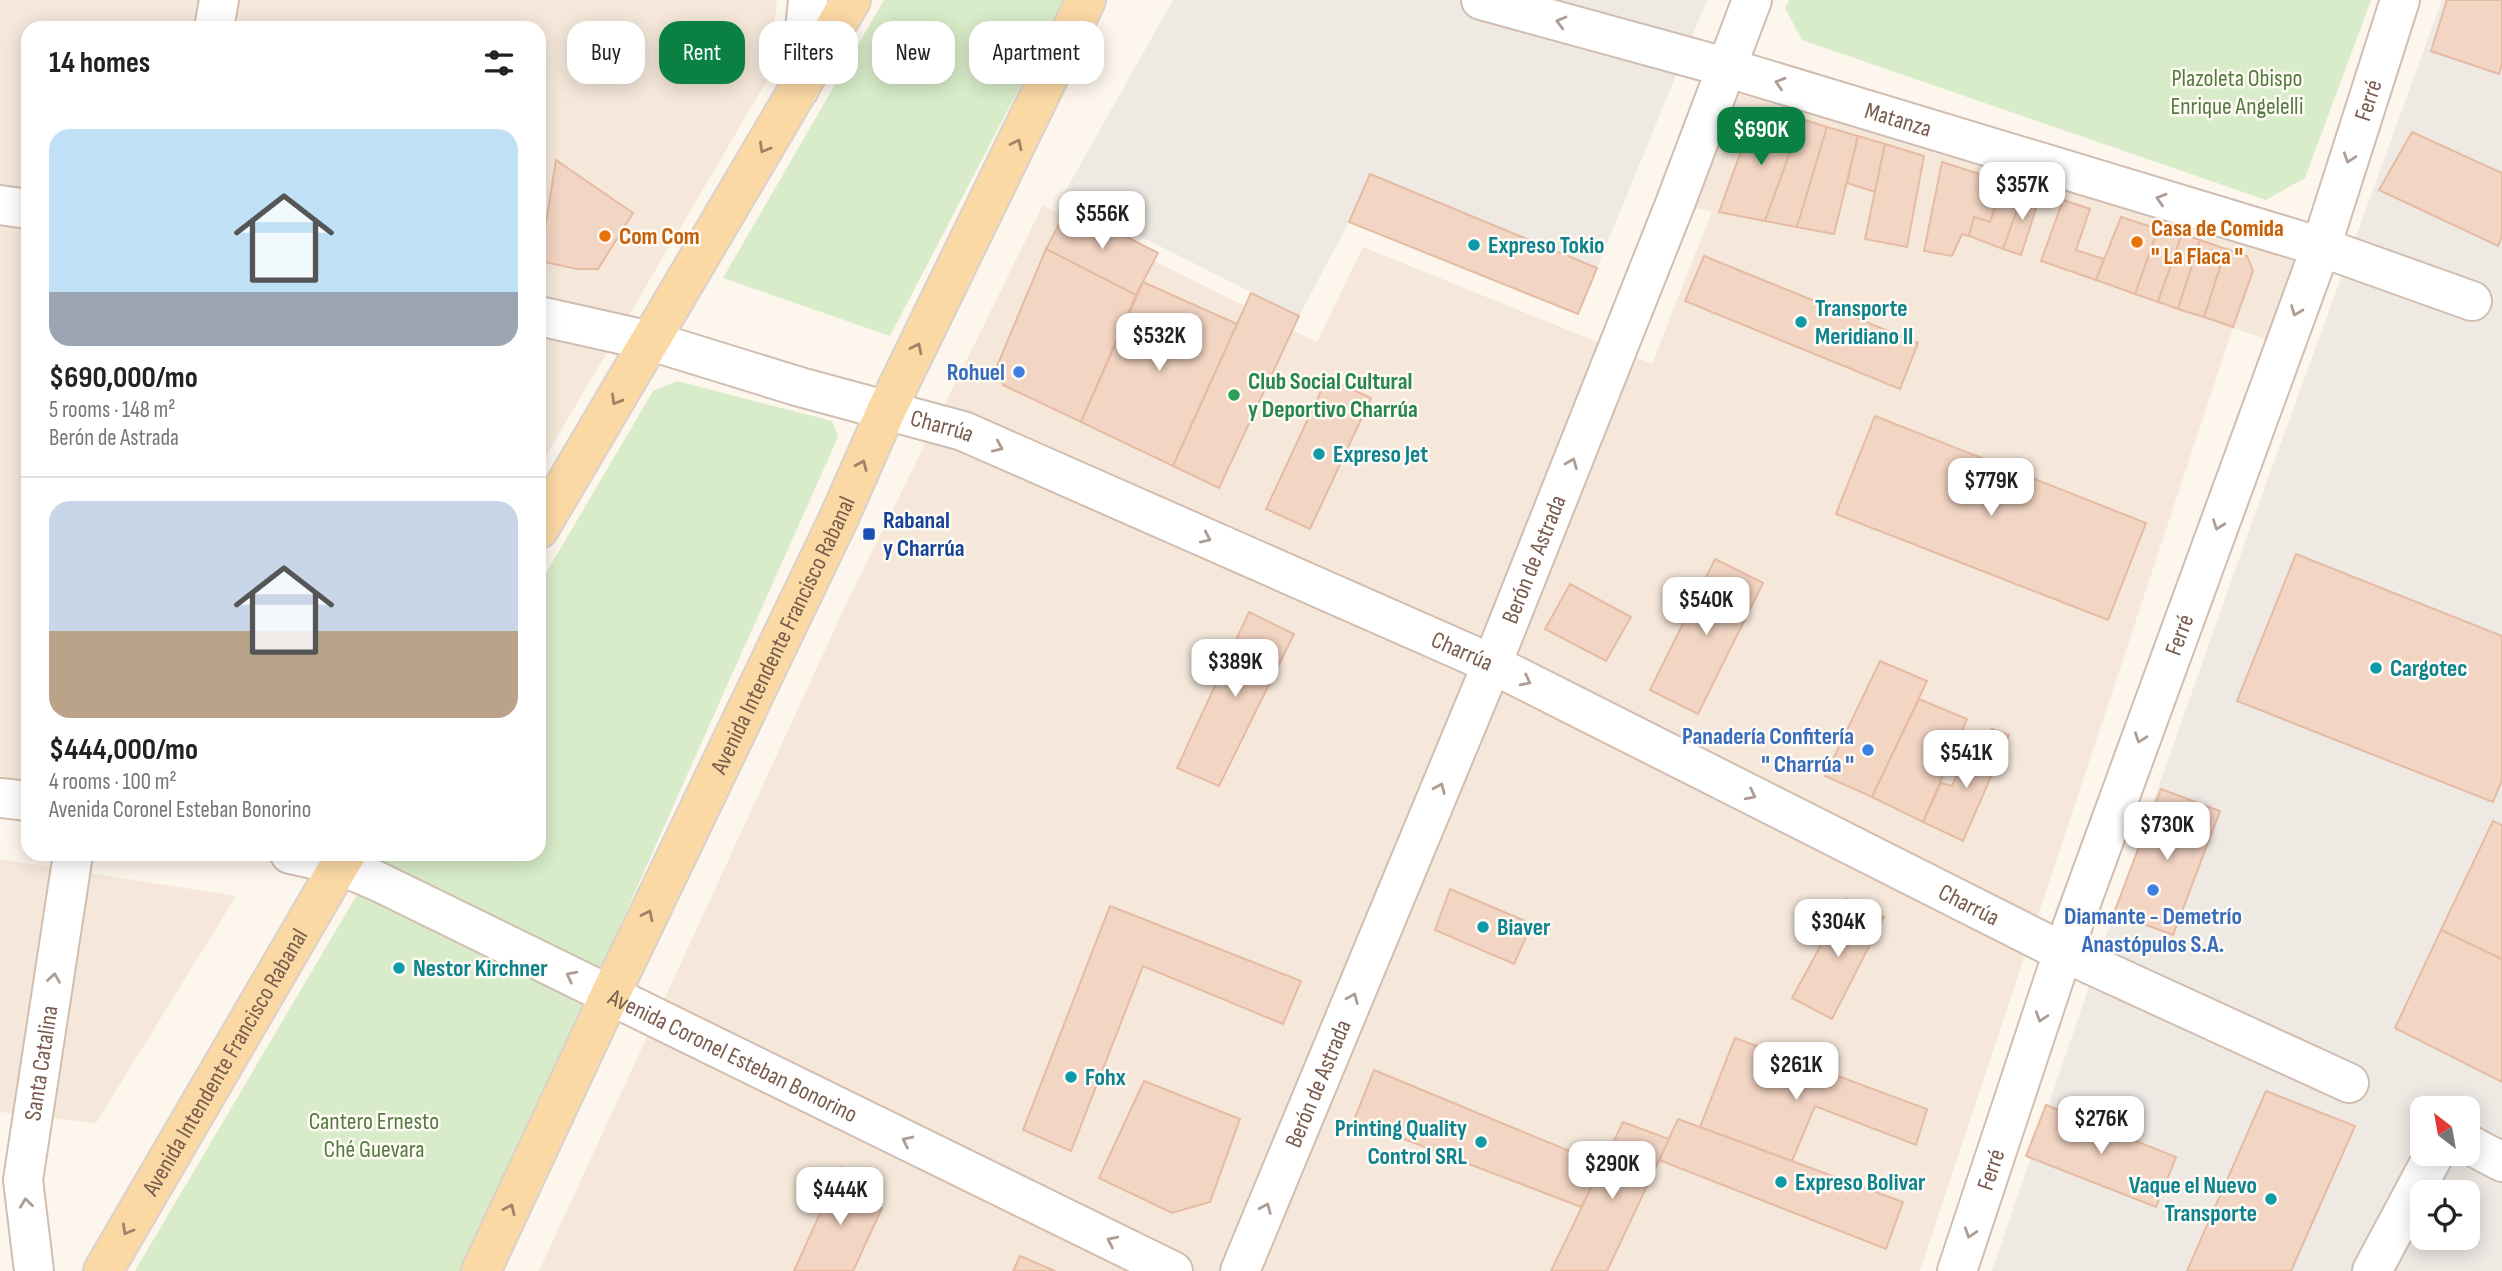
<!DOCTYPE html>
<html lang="en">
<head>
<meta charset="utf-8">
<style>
  :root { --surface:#fff; --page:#f6f6f6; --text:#222; --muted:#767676; --line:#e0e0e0; --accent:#0b8043 }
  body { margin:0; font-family:"Sofia Sans Condensed",sans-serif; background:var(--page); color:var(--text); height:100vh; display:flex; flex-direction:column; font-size:26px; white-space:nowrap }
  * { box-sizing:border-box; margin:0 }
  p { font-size:23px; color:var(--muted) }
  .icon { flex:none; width:38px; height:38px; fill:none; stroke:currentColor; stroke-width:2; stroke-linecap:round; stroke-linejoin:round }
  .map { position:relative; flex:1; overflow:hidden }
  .panel { position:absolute; left:21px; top:21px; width:525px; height:840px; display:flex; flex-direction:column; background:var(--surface); border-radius:21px; box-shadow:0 4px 18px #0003 }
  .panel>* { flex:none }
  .banner { position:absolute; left:567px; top:21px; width:665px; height:63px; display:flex; gap:14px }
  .needle { width:46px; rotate:329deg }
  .buttons { position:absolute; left:2410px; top:1096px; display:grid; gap:14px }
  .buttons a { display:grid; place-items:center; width:70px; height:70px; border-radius:14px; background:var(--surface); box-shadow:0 4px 18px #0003; font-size:35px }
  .price { position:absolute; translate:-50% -60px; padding:0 16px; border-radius:14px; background:#fff; color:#222; font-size:23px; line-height:46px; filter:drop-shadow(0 2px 4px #0008) }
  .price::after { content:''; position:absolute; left:50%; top:42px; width:21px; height:16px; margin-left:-10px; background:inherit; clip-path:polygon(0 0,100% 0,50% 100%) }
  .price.active { background:var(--accent); color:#fff }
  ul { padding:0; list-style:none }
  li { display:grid; align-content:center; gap:14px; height:371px; padding:0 28px }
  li+li { border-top:2px solid var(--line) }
  li span { display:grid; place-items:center; height:217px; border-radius:21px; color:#555 }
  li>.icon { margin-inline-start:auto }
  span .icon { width:126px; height:126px; fill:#fffc; stroke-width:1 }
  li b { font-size:30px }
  h2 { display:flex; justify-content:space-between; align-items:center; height:84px; padding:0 28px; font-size:30px }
  .chip { padding:0 24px; border-radius:21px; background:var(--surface); box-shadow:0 4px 18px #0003; font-size:24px; line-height:63px }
  .chip.active { background:var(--accent); color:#fff }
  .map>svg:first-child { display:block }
  .residential { fill:#f5e8da }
  .industrial { fill:#efe9e4; fill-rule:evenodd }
  .green { fill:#d8ecc9 }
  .building { fill:#f3d5c3; stroke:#e6bba3; stroke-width:2 }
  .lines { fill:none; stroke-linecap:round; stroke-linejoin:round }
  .minor-casing { stroke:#d1beb0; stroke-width:42 }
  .major-casing { stroke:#dad1cd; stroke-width:42 }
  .minor { stroke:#fff; stroke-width:38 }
  .major { stroke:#fbd9a5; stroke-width:38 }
  .oneway { stroke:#af9d94 }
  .oneway2 { stroke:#a18267 }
  .food-dot { fill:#e8710a; stroke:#fffaf3; stroke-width:2.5 }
  .culture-dot { fill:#0f9aa8; stroke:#fffaf3; stroke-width:2.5 }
  .shop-dot { fill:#3f7fe0; stroke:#fffaf3; stroke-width:2.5 }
  .leisure-dot { fill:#2e9e5b; stroke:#fffaf3; stroke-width:2.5 }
  .transit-dot { fill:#1a4fb4; stroke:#fffaf3; stroke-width:2.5 }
  .labels { text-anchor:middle; stroke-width:5; stroke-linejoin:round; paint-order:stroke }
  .park-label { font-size:24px; fill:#537a41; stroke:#fffaf3 }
  .street-label { font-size:24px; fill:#7a5c4d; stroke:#fffaf3 }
  .food-label { font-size:24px; font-weight:bold; fill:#c56008; stroke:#fffaf3; text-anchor:start }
  .culture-label { font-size:24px; font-weight:bold; fill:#0d838f; stroke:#fffaf3; text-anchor:start }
  .shop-label { font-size:24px; font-weight:bold; fill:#366cbe; stroke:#fffaf3; text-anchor:end }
  .leisure-label { font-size:24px; font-weight:bold; fill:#27864d; stroke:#fffaf3; text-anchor:start }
  .transit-label { font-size:24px; font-weight:bold; fill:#164399; stroke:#fffaf3; text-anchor:start }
</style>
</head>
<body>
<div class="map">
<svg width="2502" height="1271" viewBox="0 0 2502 1271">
  <rect width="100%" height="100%" fill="#fdf6ec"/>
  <!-- residential -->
  <g class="residential">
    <polygon points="0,0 777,0 769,77 539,468 539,28 28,28 28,782 0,778"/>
    <polygon points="1725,67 2321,247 2284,345 2233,328 1920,1271 539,1271 849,598 1043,205 1317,342 1363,247 1652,364 1712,211 1675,204"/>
    <polygon points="0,859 236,896 96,1123 0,1112"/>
  </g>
  <!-- industrial -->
  <g class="industrial">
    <polygon points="1173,0 1707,0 1578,314 1349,222 1299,316 1062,197"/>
    <path d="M2442,0H2502V1271H1992L2114,913L2245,542ZM2422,1108H2468V1153H2422ZM2422,1192H2468V1237H2422Z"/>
  </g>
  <!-- green -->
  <g class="green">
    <polygon points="884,0 1065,0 890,336 723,278"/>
    <polygon points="1789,0 2371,0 2305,178 2266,200 1802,40 1785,8"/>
    <polygon points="677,381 832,421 838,437 589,995 461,1271 135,1271 381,854 539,854 539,585 653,391"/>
  </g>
  <!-- building -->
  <g class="building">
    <polygon points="2447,0 2502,0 2502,64 2499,74 2431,51"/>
    <polygon points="1779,111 1802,119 1765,221 1719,212 1748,132"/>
    <polygon points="1802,119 1827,127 1797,227 1765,221"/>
    <polygon points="1827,127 1858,136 1834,234 1797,227"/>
    <polygon points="2412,132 2502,173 2502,236 2498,246 2379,190"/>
    <polygon points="1858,136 1885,144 1875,192 1847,183"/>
    <polygon points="1885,144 1924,156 1907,247 1865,239"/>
    <polygon points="556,160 633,213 598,269 577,269 540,261"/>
    <polygon points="1942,162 2004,182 1990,222 1974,217 1969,236 1962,234 1952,256 1924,251"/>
    <polygon points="1370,174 1597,268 1578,314 1349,222"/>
    <polygon points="2004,182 2025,188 2003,249 1969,236 1974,217 1990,222"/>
    <polygon points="2025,188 2041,193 2021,255 2003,249"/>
    <polygon points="2063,200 2090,209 2076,250 2104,259 2096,280 2041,261"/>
    <polygon points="1068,207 1158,253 1136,295 1046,249"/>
    <polygon points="2121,217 2158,229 2135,294 2096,280"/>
    <polygon points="2158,229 2182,234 2158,302 2135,294"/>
    <polygon points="2182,234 2200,240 2178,309 2158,302"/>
    <polygon points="2200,240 2226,249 2204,317 2178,309"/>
    <polygon points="1046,249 1136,295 1081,422 1003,385 997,366"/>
    <polygon points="2226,249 2247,256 2253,271 2233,327 2204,317"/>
    <polygon points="1704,256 1918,343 1900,389 1685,301"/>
    <polygon points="1143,282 1237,324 1173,466 1081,422"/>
    <polygon points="1251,293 1299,316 1219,488 1173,466"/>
    <polygon points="1327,378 1371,398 1310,529 1266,509"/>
    <polygon points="1875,416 2146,523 2108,620 1836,514"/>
    <polygon points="2296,554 2502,636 2502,780 2493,802 2237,701"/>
    <polygon points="1715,559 1763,583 1698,714 1650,690"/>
    <polygon points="1570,584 1631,617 1606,661 1545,629"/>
    <polygon points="1249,612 1294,634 1219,786 1177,768"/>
    <polygon points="1880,661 1927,681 1872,797 1825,776"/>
    <polygon points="1919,699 1967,719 1923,822 1872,797"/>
    <polygon points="1992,729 2009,735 1963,841 1923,822 1941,783 1952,786 1966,754 1977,757"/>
    <polygon points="2161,789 2220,811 2173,935 2114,913"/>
    <polygon points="2493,821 2502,825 2502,959 2441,930"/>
    <polygon points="1450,889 1532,924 1514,964 1435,930"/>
    <polygon points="1846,899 1884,917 1832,1019 1792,998"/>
    <polygon points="1110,906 1301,981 1283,1024 1143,966 1071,1151 1023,1130"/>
    <polygon points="2441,930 2502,959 2502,1082 2395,1028"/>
    <polygon points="1735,1038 1927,1109 1916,1145 1815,1106 1792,1161 1700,1127"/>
    <polygon points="1374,1070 1603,1165 1581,1207 1354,1120"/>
    <polygon points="1144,1081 1240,1119 1210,1202 1172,1213 1099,1178"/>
    <polygon points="2266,1091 2355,1126 2291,1271 2187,1271"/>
    <polygon points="2046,1105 2176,1157 2156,1207 2026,1156"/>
    <polygon points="1678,1119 1903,1202 1886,1249 1659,1160"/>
    <polygon points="1623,1122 1669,1139 1607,1271 1551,1271"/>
    <polygon points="841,1167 868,1179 860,1200 882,1208 853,1271 794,1271"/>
    <polygon points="1020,1256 1055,1271 1013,1271"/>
  </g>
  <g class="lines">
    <!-- minor casing -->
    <g class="minor-casing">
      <g id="minor">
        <path id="s1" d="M1481,0L1725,67L2321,247L2472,301"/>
        <polyline points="214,28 219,0"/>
        <polyline points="799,89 808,0"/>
        <polyline points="0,205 28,209"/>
        <path id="s2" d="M539,316L651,341L800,387L963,431L1492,664L2063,952L2349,1083"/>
        <polyline points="0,798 28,801"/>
        <path id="s3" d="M290,854L340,865L379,882L1173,1271"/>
        <polyline points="2468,1144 2502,1162"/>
        <path id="s4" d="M34,1271L23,1180L73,854"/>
        <path id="s5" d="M1240,1271L1492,664L1675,204L1752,0"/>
        <path id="s6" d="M1957,1271L2063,952L2321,247L2400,0"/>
        <polyline points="2372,1271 2435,1153"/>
      </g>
    </g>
    <!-- major casing -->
    <g class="major-casing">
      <g id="major">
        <polyline points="539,529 851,0"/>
        <path id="s7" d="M103,1271L346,854"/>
        <path id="s8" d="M481,1271L610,995L838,520L887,409L1086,0"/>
      </g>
    </g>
    <!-- minor -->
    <use href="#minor" class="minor"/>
    <!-- major -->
    <use href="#major" class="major"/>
  </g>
  <!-- one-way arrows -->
  <defs><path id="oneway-chevron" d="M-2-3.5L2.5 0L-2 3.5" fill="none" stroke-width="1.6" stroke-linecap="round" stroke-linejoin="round" transform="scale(1.75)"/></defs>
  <g class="oneway">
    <use href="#oneway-chevron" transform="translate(1561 22) rotate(-165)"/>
    <use href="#oneway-chevron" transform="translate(1780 83) rotate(-163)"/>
    <use href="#oneway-chevron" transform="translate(2349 158) rotate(108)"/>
    <use href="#oneway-chevron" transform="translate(2161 199) rotate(-163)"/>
    <use href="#oneway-chevron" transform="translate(2296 311) rotate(111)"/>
    <use href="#oneway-chevron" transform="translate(998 447) rotate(24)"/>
    <use href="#oneway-chevron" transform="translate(1572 463) rotate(-68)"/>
    <use href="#oneway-chevron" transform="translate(2218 525) rotate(110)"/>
    <use href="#oneway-chevron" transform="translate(1206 538) rotate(24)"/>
    <use href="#oneway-chevron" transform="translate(1526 681) rotate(27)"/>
    <use href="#oneway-chevron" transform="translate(2140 738) rotate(110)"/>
    <use href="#oneway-chevron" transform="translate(1440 788) rotate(-67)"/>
    <use href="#oneway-chevron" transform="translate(1751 795) rotate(27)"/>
    <use href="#oneway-chevron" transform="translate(571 976) rotate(-153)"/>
    <use href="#oneway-chevron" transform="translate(54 978) rotate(-81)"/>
    <use href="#oneway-chevron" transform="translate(1353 998) rotate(-67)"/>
    <use href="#oneway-chevron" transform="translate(2041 1017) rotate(108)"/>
    <use href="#oneway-chevron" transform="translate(907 1141) rotate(-154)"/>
    <use href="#oneway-chevron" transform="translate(26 1203) rotate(-97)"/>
    <use href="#oneway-chevron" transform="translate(1266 1208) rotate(-67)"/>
    <use href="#oneway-chevron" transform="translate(1970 1233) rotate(108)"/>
    <use href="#oneway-chevron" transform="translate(1112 1241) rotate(-154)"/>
  </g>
  <g class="oneway2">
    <use href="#oneway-chevron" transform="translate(1017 144) rotate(-64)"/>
    <use href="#oneway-chevron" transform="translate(764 148) rotate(120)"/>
    <use href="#oneway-chevron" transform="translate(917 348) rotate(-64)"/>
    <use href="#oneway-chevron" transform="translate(616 400) rotate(121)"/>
    <use href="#oneway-chevron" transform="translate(862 465) rotate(-66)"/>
    <use href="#oneway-chevron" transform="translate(648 915) rotate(-64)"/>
    <use href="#oneway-chevron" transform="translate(510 1209) rotate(-65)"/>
    <use href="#oneway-chevron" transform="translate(127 1230) rotate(120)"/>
  </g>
  <!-- markers -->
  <g class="food-dot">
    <circle cx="605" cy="236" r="7"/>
    <circle cx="2137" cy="242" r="7"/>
  </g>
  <g class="culture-dot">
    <circle cx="1474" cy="245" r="7"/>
    <circle cx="1801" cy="322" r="7"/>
    <circle cx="1319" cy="454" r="7"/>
    <circle cx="2376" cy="668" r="7"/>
    <circle cx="1483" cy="927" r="7"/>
    <circle cx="399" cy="968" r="7"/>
    <circle cx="1071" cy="1077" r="7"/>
    <circle cx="1481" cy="1142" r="7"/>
    <circle cx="1781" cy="1182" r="7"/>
    <circle cx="2271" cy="1199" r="7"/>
  </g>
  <g class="shop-dot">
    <circle cx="1019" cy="372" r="7"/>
    <circle cx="1868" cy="750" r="7"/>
    <circle cx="2153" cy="890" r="7"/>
  </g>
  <circle class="leisure-dot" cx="1234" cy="395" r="7"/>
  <rect class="transit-dot" x="862" y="527" width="14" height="14" rx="3.5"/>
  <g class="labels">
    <!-- park labels -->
    <g class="park-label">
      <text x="2237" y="86">Plazoleta Obispo<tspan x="2237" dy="28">Enrique Angelelli</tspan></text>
      <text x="374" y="1129">Cantero Ernesto<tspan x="374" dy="28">Ché Guevara</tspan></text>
    </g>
    <!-- street labels -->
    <g class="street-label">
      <text dy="8" stroke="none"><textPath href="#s6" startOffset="1241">Ferré</textPath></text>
      <text dy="8" stroke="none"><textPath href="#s1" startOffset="434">Matanza</textPath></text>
      <text dy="8" stroke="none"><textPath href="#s2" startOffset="418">Charrúa</textPath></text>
      <text dy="8" stroke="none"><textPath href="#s5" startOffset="770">Berón de Astrada</textPath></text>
      <text dy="8" stroke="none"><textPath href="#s8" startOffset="704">Avenida Intendente Francisco Rabanal</textPath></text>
      <text dy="8" stroke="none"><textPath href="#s6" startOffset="674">Ferré</textPath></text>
      <text dy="8" stroke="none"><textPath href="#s2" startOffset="985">Charrúa</textPath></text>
      <text dy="8" stroke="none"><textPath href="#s2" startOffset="1552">Charrúa</textPath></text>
      <text dy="8" stroke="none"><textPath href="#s3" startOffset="488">Avenida Coronel Esteban Bonorino</textPath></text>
      <text dy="8" stroke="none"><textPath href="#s4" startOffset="210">Santa Catalina</textPath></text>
      <text dy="8" stroke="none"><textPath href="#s7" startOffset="242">Avenida Intendente Francisco Rabanal</textPath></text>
      <text dy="8" stroke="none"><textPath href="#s5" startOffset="203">Berón de Astrada</textPath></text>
      <text dy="8" stroke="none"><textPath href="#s6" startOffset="107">Ferré</textPath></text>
    </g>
    <!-- food labels -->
    <g class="food-label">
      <text x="2151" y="236">Casa de Comida<tspan x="2151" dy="28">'' La Flaca ''</tspan></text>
      <text x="619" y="244">Com Com</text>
    </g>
    <!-- culture labels -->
    <g class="culture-label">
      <text x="1488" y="253">Expreso Tokio</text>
      <text x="1815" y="316">Transporte<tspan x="1815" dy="28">Meridiano II</tspan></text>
      <text x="1333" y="462">Expreso Jet</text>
      <text x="2390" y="676">Cargotec</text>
      <text x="1497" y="935">Biaver</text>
      <text x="413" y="976">Nestor Kirchner</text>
      <text x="1085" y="1085">Fohx</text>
      <text x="1467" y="1136" text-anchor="end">Printing Quality<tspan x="1467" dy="28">Control SRL</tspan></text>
      <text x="1795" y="1190">Expreso Bolivar</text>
      <text x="2257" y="1193" text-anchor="end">Vaque el Nuevo<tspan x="2257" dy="28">Transporte</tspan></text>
    </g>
    <!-- shop labels -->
    <g class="shop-label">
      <text x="1005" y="380">Rohuel</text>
      <text x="1854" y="744">Panadería Confitería<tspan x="1854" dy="28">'' Charrúa ''</tspan></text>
      <text x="2153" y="924" text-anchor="middle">Diamante - Demetrío<tspan x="2153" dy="28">Anastópulos S.A.</tspan></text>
    </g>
    <!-- leisure labels -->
    <g class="leisure-label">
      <text x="1248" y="389">Club Social Cultural<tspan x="1248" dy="28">y Deportivo Charrúa</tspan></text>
    </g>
    <!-- transit labels -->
    <g class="transit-label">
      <text x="883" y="528">Rabanal<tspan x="883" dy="28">y Charrúa</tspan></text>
    </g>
  </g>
</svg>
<div class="buttons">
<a><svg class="needle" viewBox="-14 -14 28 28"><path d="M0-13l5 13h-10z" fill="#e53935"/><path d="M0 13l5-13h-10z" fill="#767676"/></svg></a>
<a><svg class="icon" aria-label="locate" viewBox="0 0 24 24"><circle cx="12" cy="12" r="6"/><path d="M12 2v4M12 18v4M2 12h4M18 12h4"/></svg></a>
</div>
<b class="price active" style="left:1761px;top:167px">$690K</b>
<b class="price" style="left:2022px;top:222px">$357K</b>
<b class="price" style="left:1102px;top:251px">$556K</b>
<b class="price" style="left:1159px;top:373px">$532K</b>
<b class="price" style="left:1991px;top:518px">$779K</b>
<b class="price" style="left:1706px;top:637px">$540K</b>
<b class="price" style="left:1235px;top:699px">$389K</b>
<b class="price" style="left:1966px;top:790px">$541K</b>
<b class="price" style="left:2167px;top:862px">$730K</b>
<b class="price" style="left:1838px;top:959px">$304K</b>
<b class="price" style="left:1796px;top:1102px">$261K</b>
<b class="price" style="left:2101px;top:1156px">$276K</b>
<b class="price" style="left:1612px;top:1201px">$290K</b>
<b class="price" style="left:840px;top:1227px">$444K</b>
<div class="banner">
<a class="chip">Buy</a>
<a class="chip active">Rent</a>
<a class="chip">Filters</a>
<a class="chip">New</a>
<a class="chip">Apartment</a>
</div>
<section class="panel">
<h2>14 homes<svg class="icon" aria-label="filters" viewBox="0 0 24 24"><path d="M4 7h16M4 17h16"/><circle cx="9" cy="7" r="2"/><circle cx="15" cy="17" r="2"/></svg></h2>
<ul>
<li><span style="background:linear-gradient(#bfe0f5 75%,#9aa5b1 0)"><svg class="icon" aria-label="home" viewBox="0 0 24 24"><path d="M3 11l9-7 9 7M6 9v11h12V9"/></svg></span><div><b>$690,000/mo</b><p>5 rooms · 148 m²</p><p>Berón de Astrada</p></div></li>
<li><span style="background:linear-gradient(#c9d6e8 60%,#b9a48a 0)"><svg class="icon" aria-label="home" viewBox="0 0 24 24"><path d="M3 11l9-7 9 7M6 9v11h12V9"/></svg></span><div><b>$444,000/mo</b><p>4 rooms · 100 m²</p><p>Avenida Coronel Esteban Bonorino</p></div></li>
</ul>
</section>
</div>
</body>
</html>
